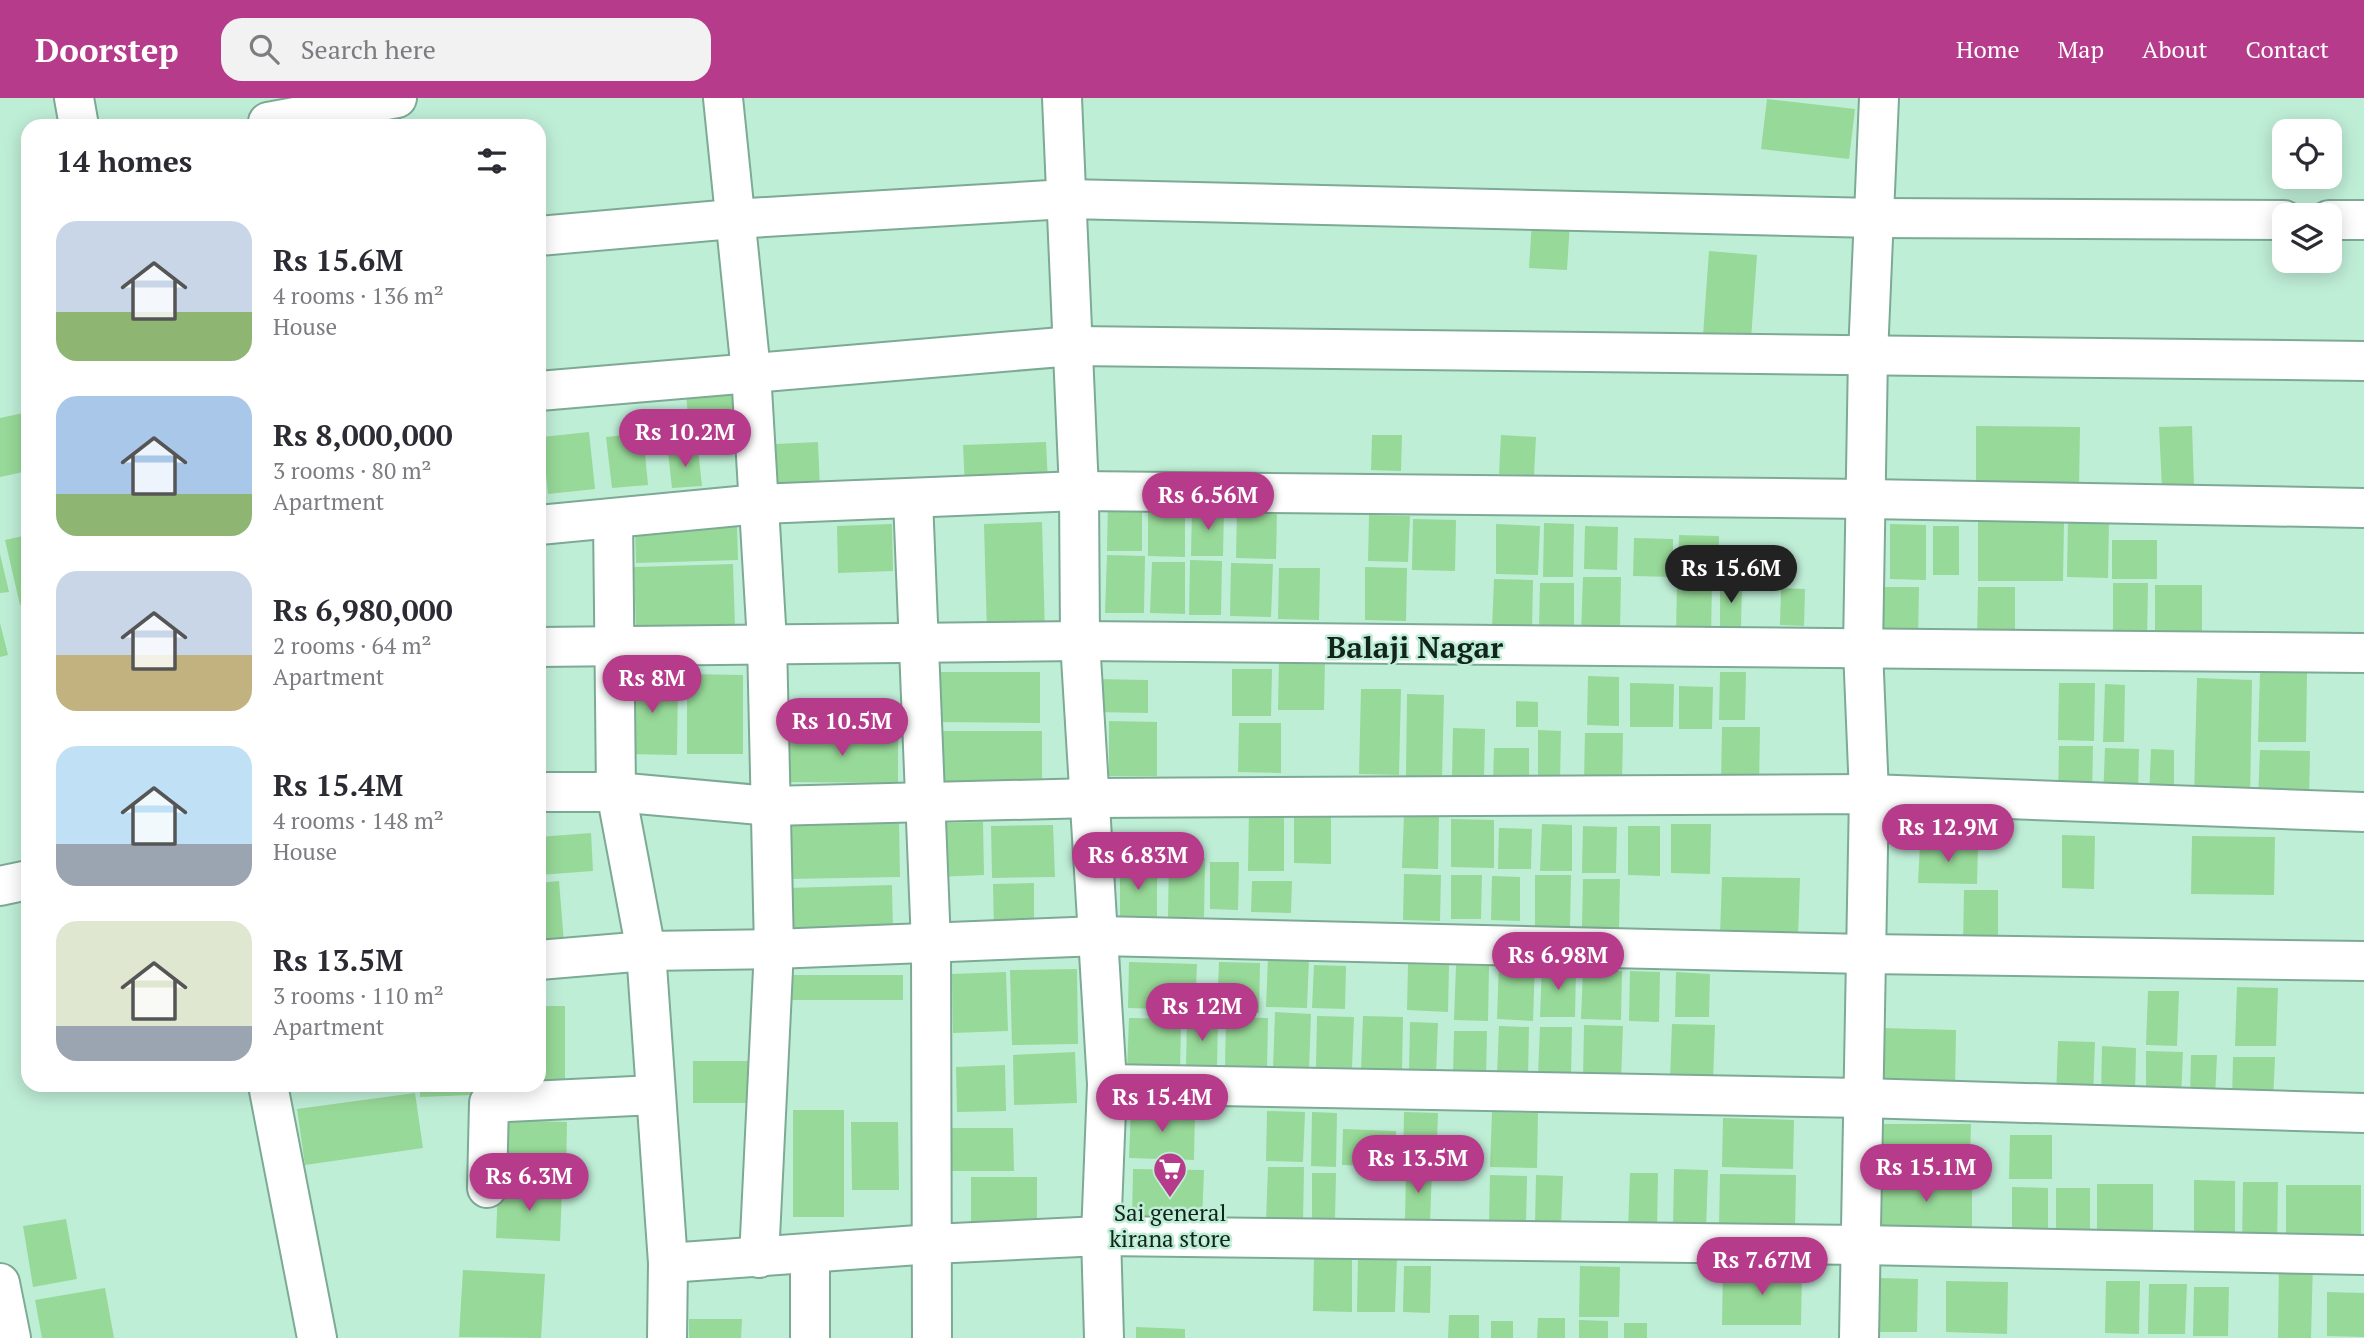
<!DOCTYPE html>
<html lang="en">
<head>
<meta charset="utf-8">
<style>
  :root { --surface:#fff; --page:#f2f2f3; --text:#2b2b33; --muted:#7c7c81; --accent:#b73b8b }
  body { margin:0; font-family:"PT Serif",serif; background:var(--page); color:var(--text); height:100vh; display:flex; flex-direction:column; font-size:26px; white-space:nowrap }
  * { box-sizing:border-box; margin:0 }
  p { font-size:23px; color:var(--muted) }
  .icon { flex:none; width:38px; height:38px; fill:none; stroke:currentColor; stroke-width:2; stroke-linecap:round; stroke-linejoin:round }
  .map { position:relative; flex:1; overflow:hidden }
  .side { position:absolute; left:21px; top:21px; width:525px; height:973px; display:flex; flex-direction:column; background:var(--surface); border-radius:21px; box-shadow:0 4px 18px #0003 }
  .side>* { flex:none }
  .tools { position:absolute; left:2272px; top:21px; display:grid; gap:14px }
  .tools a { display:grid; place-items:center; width:70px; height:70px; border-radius:14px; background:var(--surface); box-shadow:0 4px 18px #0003; font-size:35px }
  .price { position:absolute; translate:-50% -60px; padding:0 16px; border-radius:24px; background:var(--accent); color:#fff; font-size:23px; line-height:46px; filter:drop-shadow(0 2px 4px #0008) }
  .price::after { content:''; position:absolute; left:50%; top:42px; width:21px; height:16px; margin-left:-10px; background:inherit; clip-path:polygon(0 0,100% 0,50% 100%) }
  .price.current { background:#222; color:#fff }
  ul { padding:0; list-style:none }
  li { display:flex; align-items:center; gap:21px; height:175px; padding:0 35px }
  li span { display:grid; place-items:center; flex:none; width:196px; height:140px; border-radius:21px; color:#555 }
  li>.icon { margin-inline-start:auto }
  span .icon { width:84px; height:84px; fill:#fffc; stroke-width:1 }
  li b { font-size:30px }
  h2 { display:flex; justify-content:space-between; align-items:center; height:84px; padding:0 35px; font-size:30px }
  header { display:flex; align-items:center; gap:42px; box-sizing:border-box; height:98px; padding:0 35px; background:var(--accent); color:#fff }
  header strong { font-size:33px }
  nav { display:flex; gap:38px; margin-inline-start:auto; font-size:24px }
  .search { width:490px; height:63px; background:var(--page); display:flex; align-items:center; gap:18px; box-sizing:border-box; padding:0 24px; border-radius:21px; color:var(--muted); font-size:26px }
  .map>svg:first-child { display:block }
  .building { fill:#97d998 }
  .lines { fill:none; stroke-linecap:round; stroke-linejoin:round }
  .minor-casing { stroke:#7daa95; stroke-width:42 }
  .minor { stroke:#fff; stroke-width:38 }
  .labels { text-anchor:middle; stroke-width:5; stroke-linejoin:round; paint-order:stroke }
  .poi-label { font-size:23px; fill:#12241c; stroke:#bfeed7 }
  .district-label { font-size:30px; font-weight:bold; fill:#12241c; stroke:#bfeed7 }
</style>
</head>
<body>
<header>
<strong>Doorstep</strong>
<div class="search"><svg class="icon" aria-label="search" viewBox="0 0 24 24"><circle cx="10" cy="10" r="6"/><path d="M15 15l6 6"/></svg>Search here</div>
<nav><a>Home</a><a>Map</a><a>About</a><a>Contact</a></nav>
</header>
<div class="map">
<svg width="2364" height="1240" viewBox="0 0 2364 1240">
  <rect width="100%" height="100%" fill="#bfeed7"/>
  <!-- building -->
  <g class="building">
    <polygon points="1767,1 1855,11 1849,61 1761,51"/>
    <polygon points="1532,122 1570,124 1567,172 1529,170"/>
    <polygon points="1709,153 1757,157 1750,255 1702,252"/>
    <polygon points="734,293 739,340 691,344 686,298"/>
    <polygon points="28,314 28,373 0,379 0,320"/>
    <polygon points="1976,328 2080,329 2079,388 1976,387"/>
    <polygon points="2192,328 2194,388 2162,390 2159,329"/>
    <polygon points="589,334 595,391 548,396 542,339"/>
    <polygon points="643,335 648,387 612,390 606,339"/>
    <polygon points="1372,337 1402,337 1401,373 1371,372"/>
    <polygon points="1501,337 1536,339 1534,377 1499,376"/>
    <polygon points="818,344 820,391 778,392 776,346"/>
    <polygon points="1046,344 1048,385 965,388 963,347"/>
    <polygon points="698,351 702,388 672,390 668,354"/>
    <polygon points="1108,404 1142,405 1142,453 1107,453"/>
    <polygon points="1148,409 1185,409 1185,459 1148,458"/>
    <polygon points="1192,411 1224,411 1223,458 1191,458"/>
    <polygon points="1237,411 1277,412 1276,461 1236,460"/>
    <polygon points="1369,417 1410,418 1408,464 1368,463"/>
    <polygon points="1413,421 1456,422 1455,473 1412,472"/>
    <polygon points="2068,422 2109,422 2108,480 2067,479"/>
    <polygon points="1978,423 2064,424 2063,483 1978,483"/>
    <polygon points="1042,424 1045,536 987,537 984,426"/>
    <polygon points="1544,425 1574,426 1573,479 1543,479"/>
    <polygon points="737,426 738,462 636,465 635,429"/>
    <polygon points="892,426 893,473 838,475 837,428"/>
    <polygon points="1496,426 1540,428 1538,477 1496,476"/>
    <polygon points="1890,426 1926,427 1926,482 1890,481"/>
    <polygon points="1585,428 1618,429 1617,472 1584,471"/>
    <rect x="1933" y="428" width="26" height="49"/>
    <polygon points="28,437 28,505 20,507 5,442"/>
    <polygon points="1679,437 1719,438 1718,477 1678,477"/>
    <polygon points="1634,440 1673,441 1673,479 1633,478"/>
    <rect x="2112" y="442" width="45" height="39"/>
    <polygon points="0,456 9,494 0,495"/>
    <polygon points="1107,457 1145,458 1144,515 1105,515"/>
    <polygon points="1190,462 1222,463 1221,517 1189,517"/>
    <polygon points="1152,464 1185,464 1185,516 1150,515"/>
    <polygon points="1231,465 1273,466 1271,519 1230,518"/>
    <polygon points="733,466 735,530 636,533 634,469"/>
    <polygon points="1365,469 1407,470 1406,523 1365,522"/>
    <polygon points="1279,470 1320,470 1319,522 1278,521"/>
    <polygon points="1583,479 1621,479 1620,536 1581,536"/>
    <polygon points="1494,481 1533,482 1532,533 1492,532"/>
    <polygon points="1677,483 1712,483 1711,537 1676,536"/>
    <polygon points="1540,485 1574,485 1574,532 1539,531"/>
    <polygon points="1720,485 1742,486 1741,529 1720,529"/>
    <polygon points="2113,485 2148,485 2147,542 2113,541"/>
    <rect x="2155" y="487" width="47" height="51"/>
    <polygon points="1884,489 1919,489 1918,542 1884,542"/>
    <polygon points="1978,489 2015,489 2015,542 1977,542"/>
    <polygon points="1781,490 1805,491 1804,528 1780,527"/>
    <polygon points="0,525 8,557 0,559"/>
    <polygon points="1279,561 1325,561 1324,612 1278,612"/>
    <polygon points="1232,571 1272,571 1271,618 1232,618"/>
    <polygon points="933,574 1040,574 1040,625 932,624"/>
    <polygon points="1720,574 1746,574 1745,622 1719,622"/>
    <polygon points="2260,574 2307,574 2306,644 2258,644"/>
    <polygon points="687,576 743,577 743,656 687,656"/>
    <polygon points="627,578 678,579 677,657 627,656"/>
    <polygon points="1588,578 1619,579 1619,628 1587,627"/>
    <polygon points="2197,580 2252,582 2250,701 2194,700"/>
    <polygon points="1095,581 1148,582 1148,615 1094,614"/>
    <polygon points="1630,585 1674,586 1673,629 1630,629"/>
    <polygon points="2059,585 2095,585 2094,643 2058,642"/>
    <polygon points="2105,586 2125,587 2124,644 2103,644"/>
    <polygon points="1679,588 1713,589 1712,631 1679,631"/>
    <polygon points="1361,591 1401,591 1399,677 1359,676"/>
    <polygon points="1407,596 1444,597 1442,680 1406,679"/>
    <polygon points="1516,603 1538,604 1538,629 1516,629"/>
    <polygon points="1109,623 1157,624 1157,678 1109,678"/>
    <polygon points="1239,625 1281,625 1281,675 1238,674"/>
    <polygon points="1722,629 1760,629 1759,688 1721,688"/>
    <polygon points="1453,630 1485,631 1484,681 1452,680"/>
    <polygon points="1538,632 1561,633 1560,682 1538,682"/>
    <polygon points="934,633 1042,633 1042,687 933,686"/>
    <polygon points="785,635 898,635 898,685 785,684"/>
    <polygon points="1585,635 1623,635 1622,684 1584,684"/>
    <polygon points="2059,648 2093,648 2092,703 2058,701"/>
    <polygon points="1494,650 1529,650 1529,686 1493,686"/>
    <polygon points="2105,650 2139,651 2138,701 2103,701"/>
    <polygon points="2151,651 2174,652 2174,705 2149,704"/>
    <polygon points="2260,652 2310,653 2309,701 2258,701"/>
    <polygon points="1294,710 1331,711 1331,766 1294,765"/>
    <polygon points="1249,711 1284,711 1284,773 1248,773"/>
    <polygon points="1404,716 1439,717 1438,771 1402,770"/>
    <polygon points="1451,721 1494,722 1494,770 1451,769"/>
    <polygon points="899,723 900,779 788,781 787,724"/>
    <polygon points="983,724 984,777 936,779 935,725"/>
    <polygon points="1542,726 1572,727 1572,773 1540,773"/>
    <polygon points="1671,726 1711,726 1710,776 1671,775"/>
    <polygon points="1053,727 1055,779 992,780 991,728"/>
    <polygon points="1583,728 1617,729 1616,775 1582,775"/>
    <polygon points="1628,728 1660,728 1660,778 1628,777"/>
    <polygon points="1499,730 1532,731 1531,771 1498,771"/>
    <polygon points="591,735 593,773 539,777 539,739"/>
    <polygon points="2062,737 2095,738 2094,791 2062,790"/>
    <polygon points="2192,738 2275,739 2274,797 2191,796"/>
    <polygon points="1920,747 1978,747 1977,786 1918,785"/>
    <polygon points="1169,760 1205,760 1204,819 1168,819"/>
    <polygon points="1210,764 1239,764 1238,812 1210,811"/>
    <polygon points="1120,767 1157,768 1157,822 1120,821"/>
    <polygon points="1404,776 1441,777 1440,823 1403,822"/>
    <polygon points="1451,777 1482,777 1481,821 1451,821"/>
    <polygon points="1535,777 1571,777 1570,829 1535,828"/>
    <polygon points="1492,778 1520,779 1520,823 1491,822"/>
    <polygon points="1722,779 1800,780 1798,840 1720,838"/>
    <polygon points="1583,781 1620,781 1619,830 1582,829"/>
    <polygon points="559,783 564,845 539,847 539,785"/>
    <polygon points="1252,783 1292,783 1291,815 1251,814"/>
    <polygon points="1034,785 1034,832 994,833 993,786"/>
    <polygon points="892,787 893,835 788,836 787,790"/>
    <polygon points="1964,792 1998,792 1998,852 1963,851"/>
    <polygon points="1268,859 1309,860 1307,910 1266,909"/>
    <polygon points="1129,864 1197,866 1195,912 1128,910"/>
    <polygon points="1219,864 1260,865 1259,915 1217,914"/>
    <polygon points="1499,864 1535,864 1533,923 1497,921"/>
    <polygon points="1408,866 1449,867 1448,914 1407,912"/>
    <polygon points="1314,867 1346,868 1345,911 1312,910"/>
    <polygon points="1456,867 1489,868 1488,923 1454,922"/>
    <polygon points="1542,868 1576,870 1575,919 1540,919"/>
    <polygon points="1077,871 1078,946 1012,947 1010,872"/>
    <polygon points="1583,872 1622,873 1621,922 1581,921"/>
    <polygon points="1630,873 1660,874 1659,924 1629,923"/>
    <polygon points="1006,874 1008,933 953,935 952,876"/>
    <polygon points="1676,874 1710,876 1709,919 1675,919"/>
    <rect x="790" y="877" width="113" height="25"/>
    <polygon points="2237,889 2278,890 2276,948 2235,948"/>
    <polygon points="2148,893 2179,893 2177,948 2146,947"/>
    <polygon points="539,908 565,908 565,994 539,987"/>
    <polygon points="1275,914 1311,916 1309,972 1273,971"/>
    <polygon points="1317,918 1354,919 1352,970 1316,969"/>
    <polygon points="1363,918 1403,919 1402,973 1361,973"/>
    <polygon points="1226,919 1268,920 1267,971 1225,970"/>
    <polygon points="1129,920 1181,921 1180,976 1127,974"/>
    <polygon points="1187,921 1218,921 1217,969 1186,969"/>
    <polygon points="1410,924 1438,925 1436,976 1409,976"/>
    <polygon points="1672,926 1715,927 1713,984 1670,982"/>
    <polygon points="1584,927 1623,928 1621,982 1583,981"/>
    <polygon points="1499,928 1529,929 1528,978 1497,976"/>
    <polygon points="1540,929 1572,929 1571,978 1538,977"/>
    <polygon points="1880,930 1956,932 1955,992 1878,990"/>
    <polygon points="1454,933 1487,933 1486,981 1453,980"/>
    <polygon points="2058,943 2095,944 2093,999 2056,999"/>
    <polygon points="2102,948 2136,950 2135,1000 2101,999"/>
    <polygon points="2146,953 2183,954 2181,999 2146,999"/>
    <polygon points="1075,954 1077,1005 1014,1007 1013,957"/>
    <polygon points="2191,957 2217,957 2215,999 2190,999"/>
    <polygon points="2233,959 2275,959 2273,1005 2232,1003"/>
    <rect x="693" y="963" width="65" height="42"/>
    <polygon points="1005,967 1006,1013 957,1014 956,969"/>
    <polygon points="420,987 498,987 498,996 420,999"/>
    <polygon points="415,995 423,1050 305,1067 297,1011"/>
    <polygon points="1131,1011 1195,1012 1194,1062 1129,1060"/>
    <rect x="793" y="1012" width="51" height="107"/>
    <polygon points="1267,1013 1305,1014 1303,1064 1266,1063"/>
    <polygon points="1312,1014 1337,1015 1336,1069 1311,1068"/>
    <polygon points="1404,1014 1438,1015 1436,1066 1403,1065"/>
    <polygon points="1492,1014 1538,1015 1537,1070 1490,1069"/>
    <polygon points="1723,1020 1794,1022 1793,1071 1722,1069"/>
    <polygon points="502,1022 567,1024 566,1079 501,1078"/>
    <polygon points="851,1024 898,1024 899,1092 852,1092"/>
    <polygon points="1874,1026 1971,1026 1970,1059 1874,1059"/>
    <polygon points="946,1030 1013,1030 1014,1073 946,1073"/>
    <polygon points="1343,1031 1396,1033 1395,1069 1342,1067"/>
    <polygon points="2010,1037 2052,1037 2052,1081 2009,1081"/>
    <polygon points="1268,1069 1304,1069 1303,1124 1266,1123"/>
    <polygon points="1406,1070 1432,1071 1430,1125 1405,1124"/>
    <polygon points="1133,1071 1204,1072 1202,1124 1132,1122"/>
    <polygon points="1674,1071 1708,1072 1706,1133 1673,1132"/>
    <rect x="1879" y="1072" width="93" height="69"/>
    <polygon points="1312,1075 1336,1075 1335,1121 1312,1120"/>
    <polygon points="1630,1075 1658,1075 1657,1134 1628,1133"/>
    <polygon points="1720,1076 1796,1077 1795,1132 1719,1131"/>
    <polygon points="1490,1077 1527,1078 1526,1126 1489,1126"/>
    <polygon points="1536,1077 1563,1078 1561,1128 1535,1127"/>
    <rect x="971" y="1079" width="66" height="47"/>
    <polygon points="2194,1082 2235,1083 2235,1151 2194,1151"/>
    <polygon points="2243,1084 2278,1084 2277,1151 2242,1151"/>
    <polygon points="2097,1086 2153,1086 2153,1141 2097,1140"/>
    <rect x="2286" y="1087" width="75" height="62"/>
    <polygon points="498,1088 562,1091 560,1143 496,1140"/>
    <polygon points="2012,1089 2048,1090 2048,1143 2012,1143"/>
    <rect x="2056" y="1090" width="34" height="53"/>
    <polygon points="66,1121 77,1181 33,1189 23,1128"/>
    <polygon points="1314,1156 1352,1156 1352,1214 1313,1213"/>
    <polygon points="1358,1160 1397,1161 1395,1214 1357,1214"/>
    <polygon points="2279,1164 2313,1164 2311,1240 2278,1240"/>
    <polygon points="1404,1168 1431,1168 1430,1215 1403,1214"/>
    <polygon points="1580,1168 1620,1169 1619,1219 1579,1219"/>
    <polygon points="1723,1171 1802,1172 1801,1227 1722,1227"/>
    <polygon points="463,1172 545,1176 541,1240 459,1239"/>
    <polygon points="1880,1180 1918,1181 1917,1234 1880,1234"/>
    <polygon points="1946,1183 2008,1184 2007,1236 1946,1234"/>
    <polygon points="2106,1183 2140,1183 2139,1236 2105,1235"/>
    <polygon points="2149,1186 2187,1186 2185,1236 2148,1236"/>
    <polygon points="2194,1189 2229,1189 2228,1238 2193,1238"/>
    <polygon points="105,1190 114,1240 42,1240 35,1202"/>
    <polygon points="2327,1194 2364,1195 2364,1239 2327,1238"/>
    <polygon points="1449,1217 1479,1217 1479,1240 1448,1240"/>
    <polygon points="1538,1220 1565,1220 1565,1240 1537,1240"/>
    <polygon points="689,1221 742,1221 741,1240 689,1240"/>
    <polygon points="1579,1222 1608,1223 1608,1240 1579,1240"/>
    <rect x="1491" y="1223" width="22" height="17"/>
    <rect x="1624" y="1225" width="23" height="15"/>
    <polygon points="1136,1229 1185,1231 1185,1240 1136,1240"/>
  </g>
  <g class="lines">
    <!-- minor casing -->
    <g class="minor-casing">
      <g id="minor">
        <polyline points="74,0 79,28"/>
        <polyline points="723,0 751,274 767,544 774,851 759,1160"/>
        <polyline points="1062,0 1079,393 1080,543 1107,986 1101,1138 1104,1240"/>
        <polyline points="268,24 397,0"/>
        <polyline points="2329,122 2364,122"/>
        <polyline points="539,138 733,121 1067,101 1875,120 2284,122"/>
        <polyline points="539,293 1073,248 2364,263"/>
        <polyline points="913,401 931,846 932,1240"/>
        <polyline points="613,420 616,694 646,853 668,1165 667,1240"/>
        <polyline points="539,427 759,406 1079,393 1867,401 2364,410"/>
        <polyline points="539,549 1080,543 2364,555"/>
        <polyline points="539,694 616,694 770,708 1092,700 1869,696 2364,714"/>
        <polyline points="0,788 28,782"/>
        <polyline points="539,862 646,853 774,851 1099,838 1865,856 2364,863"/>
        <polyline points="1107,986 1862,1000 2364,1015"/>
        <polyline points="268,987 317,1240"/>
        <polyline points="487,1090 489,1005 655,997"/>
        <polyline points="810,1156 810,1240"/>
        <polyline points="668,1165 932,1146 1101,1138 1861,1147 2364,1157"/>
        <polyline points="0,1185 11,1240"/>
        <polyline points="1859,1240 1869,696 1863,551 1868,257 1879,0"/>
      </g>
    </g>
    <!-- minor -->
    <use href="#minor" class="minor"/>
  </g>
  <!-- icons -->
  <defs>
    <g id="supermarket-pin" transform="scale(1.75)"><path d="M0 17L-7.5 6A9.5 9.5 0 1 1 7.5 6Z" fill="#b73b8b" stroke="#bfeed7"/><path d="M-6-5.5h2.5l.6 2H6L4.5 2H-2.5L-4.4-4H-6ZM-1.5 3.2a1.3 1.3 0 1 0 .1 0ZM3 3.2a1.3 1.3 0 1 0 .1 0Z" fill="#fff"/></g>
  </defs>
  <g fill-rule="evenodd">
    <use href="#supermarket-pin" x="1170" y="1071"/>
  </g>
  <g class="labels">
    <!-- poi labels -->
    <g class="poi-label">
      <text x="1170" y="1123">Sai general<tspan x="1170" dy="26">kirana store</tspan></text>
    </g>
    <!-- district labels -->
    <g class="district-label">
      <text x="1415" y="560">Balaji Nagar</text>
    </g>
  </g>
</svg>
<div class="tools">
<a><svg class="icon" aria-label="locate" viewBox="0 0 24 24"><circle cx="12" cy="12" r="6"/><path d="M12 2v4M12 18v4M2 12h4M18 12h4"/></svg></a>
<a><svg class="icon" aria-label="layers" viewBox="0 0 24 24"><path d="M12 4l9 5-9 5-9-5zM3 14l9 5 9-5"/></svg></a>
</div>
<b class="price" style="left:685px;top:371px">Rs 10.2M</b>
<b class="price" style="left:1208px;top:434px">Rs 6.56M</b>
<b class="price current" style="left:1731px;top:507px">Rs 15.6M</b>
<b class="price" style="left:652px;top:617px">Rs 8M</b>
<b class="price" style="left:842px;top:660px">Rs 10.5M</b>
<b class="price" style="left:1948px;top:766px">Rs 12.9M</b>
<b class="price" style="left:1138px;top:794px">Rs 6.83M</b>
<b class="price" style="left:1558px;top:894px">Rs 6.98M</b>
<b class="price" style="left:1202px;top:945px">Rs 12M</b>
<b class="price" style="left:1162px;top:1036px">Rs 15.4M</b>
<b class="price" style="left:1418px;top:1097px">Rs 13.5M</b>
<b class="price" style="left:1926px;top:1106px">Rs 15.1M</b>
<b class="price" style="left:529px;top:1115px">Rs 6.3M</b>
<b class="price" style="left:1762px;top:1199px">Rs 7.67M</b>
<section class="side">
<h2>14 homes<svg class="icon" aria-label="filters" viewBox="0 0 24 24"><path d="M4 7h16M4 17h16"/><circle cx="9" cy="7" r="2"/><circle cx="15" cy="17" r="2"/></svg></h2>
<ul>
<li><span style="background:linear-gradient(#c9d6e8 65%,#8fb573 0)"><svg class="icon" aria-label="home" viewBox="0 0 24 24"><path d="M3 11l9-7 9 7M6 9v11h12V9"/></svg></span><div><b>Rs 15.6M</b><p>4 rooms · 136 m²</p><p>House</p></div></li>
<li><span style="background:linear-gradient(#a9c7e8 70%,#8fb573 0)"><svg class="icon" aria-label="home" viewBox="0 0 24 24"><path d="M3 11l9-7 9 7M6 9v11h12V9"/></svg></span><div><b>Rs 8,000,000</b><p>3 rooms · 80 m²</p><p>Apartment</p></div></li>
<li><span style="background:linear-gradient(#c9d6e8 60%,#c2b280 0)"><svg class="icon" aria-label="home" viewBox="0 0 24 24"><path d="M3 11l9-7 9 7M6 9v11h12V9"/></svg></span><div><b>Rs 6,980,000</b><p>2 rooms · 64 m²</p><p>Apartment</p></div></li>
<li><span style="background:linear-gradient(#bfe0f5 70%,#9aa5b1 0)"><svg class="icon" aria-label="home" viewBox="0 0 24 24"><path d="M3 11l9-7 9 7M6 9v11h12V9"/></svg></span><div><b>Rs 15.4M</b><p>4 rooms · 148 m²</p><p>House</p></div></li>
<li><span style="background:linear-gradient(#dfe7d0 75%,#9aa5b1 0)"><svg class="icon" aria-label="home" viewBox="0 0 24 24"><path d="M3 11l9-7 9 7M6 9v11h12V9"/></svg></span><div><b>Rs 13.5M</b><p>3 rooms · 110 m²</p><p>Apartment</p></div></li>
</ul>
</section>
</div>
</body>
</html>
